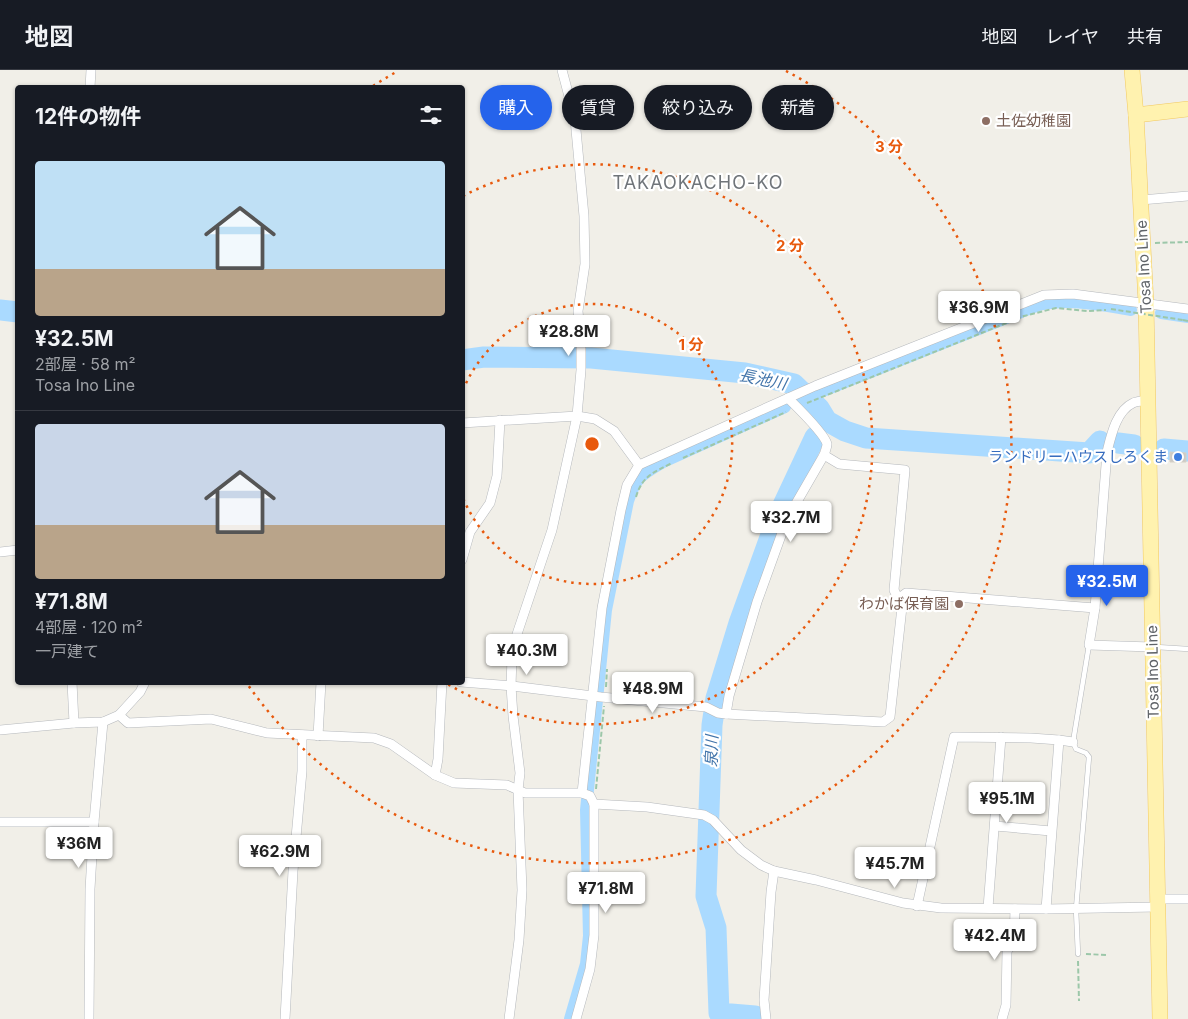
<!DOCTYPE html>
<html lang="ja">
<head>
<meta charset="utf-8">
<style>
  :root { --surface:#171b24; --page:#242831; --text:#f1f3f6; --muted:#9ea1a6; --line:#363941; --accent:#2563eb }
  body { margin:0; font-family:Inter,"Noto Sans JP",sans-serif; background:var(--page); color:var(--text); height:100vh; display:flex; flex-direction:column; font-size:19px; white-space:nowrap }
  * { box-sizing:border-box; margin:0 }
  p { font-size:16px; color:var(--muted) }
  .icon { flex:none; width:28px; height:28px; fill:none; stroke:currentColor; stroke-width:2; stroke-linecap:round; stroke-linejoin:round }
  .map { position:relative; flex:1; overflow:hidden }
  .panel { position:absolute; left:15px; top:15px; width:450px; height:600px; display:flex; flex-direction:column; background:var(--surface); border-radius:5px; box-shadow:0 1px 4px #0004 }
  .panel>* { flex:none }
  .guide { position:absolute; left:480px; top:15px; width:475px; height:45px; display:flex; gap:10px }
  .price { position:absolute; translate:-50% -42px; padding:0 11px; border-radius:5px; background:#fff; color:#222; font-size:16px; line-height:32px; filter:drop-shadow(0 1px 2px #0008) }
  .price::after { content:''; position:absolute; left:50%; top:30px; width:15px; height:11px; margin-left:-8px; background:inherit; clip-path:polygon(0 0,100% 0,50% 100%) }
  .price.active { background:var(--accent); color:#fff }
  ul { padding:0; list-style:none }
  li { display:grid; align-content:center; gap:10px; height:265px; padding:0 20px }
  li+li { border-top:1px solid var(--line) }
  li span { display:grid; place-items:center; height:155px; border-radius:5px; color:#555 }
  li>.icon { margin-inline-start:auto }
  span .icon { width:90px; height:90px; fill:#fffc; stroke-width:1 }
  li b { font-size:21px }
  h2 { display:flex; justify-content:space-between; align-items:center; height:60px; padding:0 20px; font-size:21px }
  .pill { padding:0 18px; border-radius:22px; background:var(--surface); box-shadow:0 1px 4px #0004; font-size:18px; line-height:45px }
  .pill.active { background:var(--accent); color:#fff }
  header { display:flex; align-items:center; gap:30px; box-sizing:border-box; height:70px; padding:0 25px; background:var(--surface); border-bottom:1px solid var(--line) }
  header strong { font-size:24px }
  nav { display:flex; gap:28px; margin-inline-start:auto; font-size:18px }
  .map>svg:first-child { display:block }
  .lines { fill:none; stroke-linecap:round; stroke-linejoin:round }
  .canal { stroke:#aadaff; stroke-width:12 }
  .river { stroke:#aadaff; stroke-width:21 }
  .building { fill:#cccac5; stroke:#d6d1c6 }
  .lane-casing { stroke:#b5b8bc; stroke-width:5.5 }
  .street-casing { stroke:#b5b8bc; stroke-width:10 }
  .primary-casing { stroke:#f2c960; stroke-width:16 }
  .path { stroke:#9cc7a9; stroke-width:2; stroke-dasharray:5 2.5; stroke-linecap:butt }
  .lane { stroke:#fff; stroke-width:4.5 }
  .street { stroke:#fff; stroke-width:9 }
  .primary { stroke:#fff2af; stroke-width:15 }
  .path-bridge { stroke:#9cc7a9; stroke-width:2; stroke-dasharray:5 2.5; stroke-linecap:butt }
  .ring { fill:none; stroke:#e8590c; stroke-width:2.5; stroke-dasharray:2.5 5 }
  .education-dot { fill:#8d6e63; stroke:#fff; stroke-width:2 }
  .shop-dot { fill:#3f7fe0; stroke:#fff; stroke-width:2 }
  .labels { text-anchor:middle; stroke-width:4.5; stroke-linejoin:round; paint-order:stroke }
  .education-label { font-size:15px; fill:#785e54; stroke:#fff; text-anchor:start }
  .street-label { font-size:15px; fill:#5f6368; stroke:#fff }
  .shop-label { font-size:15px; fill:#366cbe; stroke:#fff; text-anchor:end }
  .water-label { font-size:16px; font-style:italic; fill:#4174aa; stroke:#fff }
  .quarter-label { font-size:18px; letter-spacing:1px; fill:#70757a; stroke:#fff }
  .centre { fill:#e8590c; stroke:#fff; stroke-width:2.5 }
  .ring-label { font-size:15px; text-anchor:middle; font-weight:bold; fill:#e8590c; stroke:#fff; stroke-width:4.5; stroke-linejoin:round; paint-order:stroke }
</style>
</head>
<body>
<header>
<strong>地図</strong>
<nav><a>地図</a><a>レイヤ</a><a>共有</a></nav>
</header>
<div class="map">
<svg width="1188" height="949" viewBox="0 0 1188 949">
  <rect width="100%" height="100%" fill="#f1efe8"/>
  <g class="lines">
    <!-- canal -->
    <g class="canal">
      <polyline points="1161,243 1188,247"/>
      <path d="M803,329L1039,235C1070,228 1100,235 1131,240"/>
      <path d="M570,949L586,894L589,866L586,740L606,540L628,431C636,407 641,405 663,392L785,337"/>
    </g>
    <!-- river -->
    <g class="river">
      <polyline points="0,240 18,242"/>
      <polyline points="462,290 484,287 591,288 745,303 794,314 819,338 827,351 845,361 866,368 1089,383 1100,371"/>
      <polyline points="1118,373 1134,375"/>
      <polyline points="1164,379 1188,381"/>
      <polyline points="756,949 755,946 719,943 716,858 706,826 712,655 716,628 739,553 777,448 815,367"/>
    </g>
  </g>
  <!-- building -->
  <polygon class="building" points="1170,382 1186,383 1186,392 1170,392"/>
  <g class="lines">
    <!-- lane casing -->
    <g class="lane-casing">
      <g id="lane">
        <polyline points="1156,577 1188,579"/>
        <polyline points="1078,884 1076,839 1089,687 1086,683 1076,679 1073,672 1089,575"/>
      </g>
    </g>
    <!-- street casing -->
    <g class="street-casing">
      <g id="street">
        <polyline points="90,18 91,0"/>
        <polyline points="1141,130 1188,126"/>
        <polyline points="462,353 577,346 595,349 614,361 639,395"/>
        <polyline points="0,482 18,480"/>
        <polyline points="462,490 470,462 490,433 497,406 500,350"/>
        <path d="M898,529L906,523L1095,538L1107,382C1111,366 1116,341 1133,333C1137,331 1144,331 1149,330"/>
        <polyline points="1095,538 1089,575 1152,577"/>
        <polyline points="72,612 74,653"/>
        <polyline points="442,612 438,689 435,705 454,713 507,715 525,723 582,723 590,726 594,734 647,737 704,745 713,750 741,780 761,795 774,801 816,810 903,833 941,838 1046,839 1157,837"/>
        <polyline points="461,612 512,616 601,627 706,637 718,643 726,644 883,652 890,647 902,537 894,520 905,400 839,394 824,385"/>
        <path d="M726,644L729,626L757,532L787,449L824,385C825,382 827,377 827,374C825,364 796,336 788,328"/>
        <polyline points="119,645 128,653 211,649 267,663 374,668 391,674 435,705"/>
        <polyline points="0,660 74,653 103,652 119,645 140,622 145,612"/>
        <polyline points="318,666 321,612"/>
        <polyline points="1059,670 1073,672"/>
        <polyline points="582,723 602,538 621,440 627,415 639,395 815,316 1044,225 1073,224 1188,239"/>
        <polyline points="0,752 94,752"/>
        <polyline points="995,756 1051,761"/>
        <polyline points="1157,829 1188,829"/>
        <polyline points="917,836 954,667 1031,668 1059,670 1046,839"/>
        <polyline points="988,838 1001,667"/>
        <polyline points="89,949 90,819 94,752 103,652"/>
        <polyline points="285,949 293,801 302,701 302,665"/>
        <polyline points="509,949 519,870 522,820 518,720 520,703 513,646 511,616 512,587 515,570 552,460 577,346 581,300 581,274 578,241 585,194 584,146 575,49 562,0"/>
        <polyline points="576,949 590,899 594,865 594,734"/>
        <polyline points="766,949 764,930 771,822 774,801"/>
        <polyline points="1002,949 1006,935 1007,881 1014,872 1015,839"/>
      </g>
    </g>
    <!-- primary casing -->
    <g class="primary-casing">
      <g id="primary">
        <polyline points="1132,0 1136,45 1146,233 1160,949"/>
        <polyline points="1136,45 1188,39"/>
      </g>
    </g>
    <!-- path -->
    <g class="path">
      <polyline points="1155,173 1188,172"/>
      <polyline points="1183,250 1188,251"/>
      <polyline points="807,333 1024,246 1056,238 1087,241 1106,240"/>
      <polyline points="683,388 786,342"/>
      <path d="M636,427C642,406 654,402 672,393"/>
      <polyline points="606,617 607,599"/>
      <polyline points="596,719 604,636"/>
      <polyline points="1086,884 1106,885"/>
      <polyline points="1078,891 1079,931"/>
    </g>
    <!-- lane -->
    <use href="#lane" class="lane"/>
    <!-- street -->
    <use href="#street" class="street"/>
    <!-- primary -->
    <use href="#primary" class="primary"/>
    <!-- path-bridge -->
    <polyline class="path-bridge" points="1111,239 1183,250"/>
  </g>
  <!-- distance rings -->
  <g class="ring">
    <path d="M463 320A140 140 0 1 1 463 428"/>
    <path d="M463 126A280 280 0 1 1 446 613"/>
    <path d="M373 16A420 420 0 0 1 398 1M786 1A420 420 0 1 1 248 615"/>
  </g>
  <!-- markers -->
  <g class="education-dot">
    <circle cx="986" cy="51" r="5"/>
    <circle cx="959" cy="534" r="5"/>
  </g>
  <circle class="shop-dot" cx="1178" cy="387" r="5"/>
  <g class="labels">
    <!-- education labels -->
    <g class="education-label">
      <text x="996" y="56">土佐幼稚園</text>
      <text x="949" y="539" text-anchor="end">わかば保育園</text>
    </g>
    <!-- street labels -->
    <g class="street-label">
      <text transform="translate(1144 197) rotate(-93)" y="5">Tosa Ino Line</text>
      <text transform="translate(1153 602) rotate(-91)" y="5">Tosa Ino Line</text>
    </g>
    <!-- shop labels -->
    <g class="shop-label">
      <text x="1168" y="392">ランドリーハウスしろくま</text>
    </g>
    <!-- water labels -->
    <g class="water-label">
      <text transform="translate(763 309) rotate(12)" y="6">長池川</text>
      <text transform="translate(711 681) rotate(-88)" y="6">泉川</text>
    </g>
    <!-- quarter labels -->
    <g class="quarter-label">
      <text x="698" y="119">TAKAOKACHO-KO</text>
    </g>
  </g>
  <circle cx="592" cy="374" r="8" class="centre"/>
  <g class="ring-label">
    <text x="889" y="82">3 分</text>
    <text x="790" y="181">2 分</text>
    <text x="691" y="280">1 分</text>
  </g>
</svg>
<b class="price" style="left:979px;top:263px">¥36.9M</b>
<b class="price" style="left:569px;top:287px">¥28.8M</b>
<b class="price" style="left:791px;top:473px">¥32.7M</b>
<b class="price active" style="left:1107px;top:537px">¥32.5M</b>
<b class="price" style="left:527px;top:606px">¥40.3M</b>
<b class="price" style="left:653px;top:644px">¥48.9M</b>
<b class="price" style="left:1007px;top:754px">¥95.1M</b>
<b class="price" style="left:79px;top:799px">¥36M</b>
<b class="price" style="left:280px;top:807px">¥62.9M</b>
<b class="price" style="left:895px;top:819px">¥45.7M</b>
<b class="price" style="left:606px;top:844px">¥71.8M</b>
<b class="price" style="left:995px;top:891px">¥42.4M</b>
<div class="guide">
<a class="pill active">購入</a>
<a class="pill">賃貸</a>
<a class="pill">絞り込み</a>
<a class="pill">新着</a>
</div>
<section class="panel">
<h2>12件の物件<svg class="icon" aria-label="filters" viewBox="0 0 24 24"><path d="M4 7h16M4 17h16"/><circle cx="9" cy="7" r="2"/><circle cx="15" cy="17" r="2"/></svg></h2>
<ul>
<li><span style="background:linear-gradient(#bfe0f5 70%,#b9a48a 0)"><svg class="icon" aria-label="home" viewBox="0 0 24 24"><path d="M3 11l9-7 9 7M6 9v11h12V9"/></svg></span><div><b>¥32.5M</b><p>2部屋 · 58 m²</p><p>Tosa Ino Line</p></div></li>
<li><span style="background:linear-gradient(#c9d6e8 65%,#b9a48a 0)"><svg class="icon" aria-label="home" viewBox="0 0 24 24"><path d="M3 11l9-7 9 7M6 9v11h12V9"/></svg></span><div><b>¥71.8M</b><p>4部屋 · 120 m²</p><p>一戸建て</p></div></li>
</ul>
</section>
</div>
</body>
</html>
